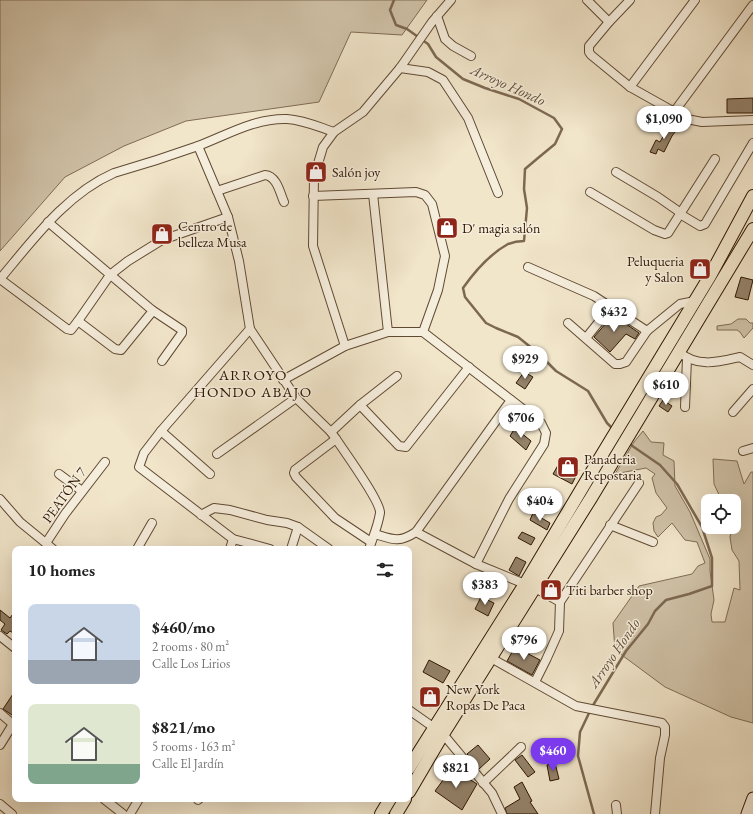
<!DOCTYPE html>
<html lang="en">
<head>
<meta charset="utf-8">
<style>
  :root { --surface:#fff; --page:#f6f6f6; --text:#222; --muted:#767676; --accent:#7c3aed }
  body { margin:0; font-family:"EB Garamond",serif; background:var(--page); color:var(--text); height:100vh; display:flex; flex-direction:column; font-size:15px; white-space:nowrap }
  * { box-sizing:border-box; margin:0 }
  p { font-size:13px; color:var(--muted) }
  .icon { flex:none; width:22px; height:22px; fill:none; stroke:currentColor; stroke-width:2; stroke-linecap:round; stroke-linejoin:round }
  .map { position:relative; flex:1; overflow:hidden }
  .panel { position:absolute; left:12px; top:546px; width:400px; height:256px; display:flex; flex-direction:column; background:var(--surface); border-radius:8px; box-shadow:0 4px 16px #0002 }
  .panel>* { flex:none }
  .controls { position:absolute; left:701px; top:494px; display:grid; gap:8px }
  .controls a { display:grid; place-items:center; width:40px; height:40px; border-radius:8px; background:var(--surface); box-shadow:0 4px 16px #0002; font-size:20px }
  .price { position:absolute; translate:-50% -34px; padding:0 9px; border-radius:14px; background:#fff; color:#222; font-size:13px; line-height:26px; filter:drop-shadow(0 1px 2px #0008) }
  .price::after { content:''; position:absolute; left:50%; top:24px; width:12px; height:9px; margin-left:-6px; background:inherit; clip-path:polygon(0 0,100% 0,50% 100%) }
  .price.current { background:var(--accent); color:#fff }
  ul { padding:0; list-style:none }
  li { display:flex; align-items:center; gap:12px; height:100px; padding:0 16px }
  li span { display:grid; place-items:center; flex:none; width:112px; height:80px; border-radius:8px; color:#555 }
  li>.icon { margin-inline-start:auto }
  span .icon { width:48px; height:48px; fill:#fffc; stroke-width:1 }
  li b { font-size:17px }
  h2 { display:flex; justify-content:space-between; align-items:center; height:48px; padding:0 16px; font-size:17px }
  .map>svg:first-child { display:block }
  .green { fill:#d0c2a8; stroke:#806c54 }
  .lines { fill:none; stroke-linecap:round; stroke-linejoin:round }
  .stream { stroke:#7c6851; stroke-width:2.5 }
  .building { fill:#94826a; stroke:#2f1601 }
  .street-casing { stroke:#604a33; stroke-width:10 }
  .secondary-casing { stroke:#2f1601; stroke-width:13 }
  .primary-casing { stroke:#2f1601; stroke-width:14 }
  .street { stroke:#f6eedd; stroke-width:8 }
  .secondary { stroke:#f6eedd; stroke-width:11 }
  .primary { stroke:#f1e5ca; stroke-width:12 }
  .labels { text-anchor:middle; stroke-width:3; stroke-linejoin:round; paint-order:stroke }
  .poi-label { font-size:14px; fill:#2f1601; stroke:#f6eedd; text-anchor:start }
  .street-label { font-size:14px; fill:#2f1601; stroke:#f6eedd }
  .water-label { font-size:15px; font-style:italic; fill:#624d36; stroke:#f6eedd }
  .neighbourhood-label { font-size:15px; letter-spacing:1px; fill:#2f1601; stroke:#f6eedd }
</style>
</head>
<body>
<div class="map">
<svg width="753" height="814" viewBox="0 0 753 814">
  <rect width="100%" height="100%" fill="#f1e5ca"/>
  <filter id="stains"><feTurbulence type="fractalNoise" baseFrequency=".005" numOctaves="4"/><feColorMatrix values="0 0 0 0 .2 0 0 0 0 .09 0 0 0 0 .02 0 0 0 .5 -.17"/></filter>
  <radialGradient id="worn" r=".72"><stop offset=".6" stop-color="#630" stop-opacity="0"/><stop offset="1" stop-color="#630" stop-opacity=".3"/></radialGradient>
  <!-- green -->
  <g class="green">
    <polygon points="0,0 427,0 402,35 351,32 319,102 186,121 124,146 65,177 0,251"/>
    <polygon points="738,319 746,319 750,323 753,323 753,328 744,338 740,332 737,330 717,330 717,326 731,324"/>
    <polygon points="643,431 651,442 664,443 663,455 674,461 675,486 690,512 710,559 710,571 714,600 711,614 712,622 725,622 734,588 740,590 739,561 732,550 730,537 732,527 734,527 734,501 722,501 714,484 713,459 737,461 744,484 751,472 753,472 753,723 731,717 665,687 615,650 613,623 639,586 692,574 698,566 705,563 697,542 685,540 672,523 658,537 654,531 653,523 656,517 661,515 667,508 656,493 652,478 655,474 646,468 615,474 634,442"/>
  </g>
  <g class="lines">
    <!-- stream -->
    <g class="stream">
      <path d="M394,0L390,10L396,25L407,29L428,44L436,57L463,79L485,88L519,99L554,118L562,129L555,144L538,158L525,169L524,189L527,208L524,241C519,241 513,242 508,244C490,254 475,271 463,288L465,297L486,323L496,328L518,337L538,353L556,371L588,391L607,423L613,429"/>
      <polyline points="592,707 626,651 648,624 655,611 666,600 689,594 712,586 712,558 702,527 677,484 660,465 628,443"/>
      <polyline points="590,711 580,732 578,756 594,814"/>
    </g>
  </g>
  <!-- building -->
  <g class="building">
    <polygon points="753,98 753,113 727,113 727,99"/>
    <polygon points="670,124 678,128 672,136 664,152 658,149 656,154 650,152 656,140 660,142"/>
    <polygon points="741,277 753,280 748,300 735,297"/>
    <polygon points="613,315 639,333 635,339 626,334 610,352 594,337"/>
    <polygon points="524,372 533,377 525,389 516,383"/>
    <polygon points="663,400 672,406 668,412 659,406"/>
    <polygon points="515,428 531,441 526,450 510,436"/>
    <polygon points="561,460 579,470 572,484 553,474"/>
    <polygon points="533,513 550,523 547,530 530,520"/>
    <polygon points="522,532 535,538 531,545 518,538"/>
    <polygon points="516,557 526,562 519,576 509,570"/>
    <polygon points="481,597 494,603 488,616 475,609"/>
    <polygon points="0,610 10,618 15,611 15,634 10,631 7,634 1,630 5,624 0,620"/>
    <polygon points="515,647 540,660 532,675 507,661"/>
    <polygon points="429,660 450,671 443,683 423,672"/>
    <polygon points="15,691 15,717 3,709"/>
    <polygon points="426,692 437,698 431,708 421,702"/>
    <polygon points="478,745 490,759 479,769 467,754"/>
    <polygon points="522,755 535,772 528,777 515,760"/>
    <polygon points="555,763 559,779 550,781 547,765"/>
    <polygon points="452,768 477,784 462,810 435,791"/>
    <polygon points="522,782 532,801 530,802 538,814 507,814 505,808 520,799 514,787"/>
  </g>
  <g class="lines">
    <!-- street casing -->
    <g class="street-casing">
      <g id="street">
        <polyline points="587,0 609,22"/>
        <polyline points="630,0 609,22 589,46 589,52 591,55 630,87 687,119 702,122 753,120"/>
        <polyline points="437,16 445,39 453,46 471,56"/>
        <polyline points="400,68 428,72 443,80 468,118 498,193"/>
        <polyline points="630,87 695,0"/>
        <polyline points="674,112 753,5"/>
        <path d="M198,146L228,217L239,261L250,329L296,398L331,432L336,439C344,451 381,502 380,513C378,526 373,537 369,549"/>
        <polyline points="616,172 658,197 681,213"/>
        <path d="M217,191L265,175C277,176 280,193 284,202"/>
        <polyline points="590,192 654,230 665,234 668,233 715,159"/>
        <polyline points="373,194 388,332"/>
        <polyline points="313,196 416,192 425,195 432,204 445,256 438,290 423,332"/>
        <polyline points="680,214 700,226 705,224 753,143"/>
        <polyline points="48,222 152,310 152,312 121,350 115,349 78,321"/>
        <polyline points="528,267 594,296 647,331 680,304 695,301"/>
        <path d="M0,279C33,240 66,194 114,173C142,165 170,156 198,146C227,135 255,118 287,119C304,120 319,127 334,132"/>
        <polyline points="0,279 67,329 71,330 78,321 110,275 128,261 162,240 228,217"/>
        <polyline points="152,310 182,330 182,333 162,361"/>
        <polyline points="568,323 615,364 620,364 626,362 647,331"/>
        <polyline points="250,329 161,431 144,453 139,467 233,539 270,549"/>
        <polyline points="423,332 541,423 546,433 544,444 509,499 476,564"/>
        <polyline points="586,338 611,307"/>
        <polyline points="345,346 313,246 314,177 323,147 334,132 363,112 400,68 432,22 451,0"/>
        <path d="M679,352C698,368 718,362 740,357L753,365"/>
        <polyline points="283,380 345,346 388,332 423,332"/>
        <polyline points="360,405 399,446 406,447 469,367"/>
        <polyline points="685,407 687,359"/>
        <polyline points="733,412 753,389"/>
        <polyline points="161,431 210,474"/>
        <polyline points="331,432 360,405 397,376"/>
        <polyline points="336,439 295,470 294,473 296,477 335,518 371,542"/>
        <polyline points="743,451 753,448"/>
        <polyline points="217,454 296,398"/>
        <polyline points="59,474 82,491"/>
        <polyline points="0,499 20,522 53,549"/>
        <polyline points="201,515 214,508 230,510 267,520 287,523 298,527 329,549"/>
        <polyline points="610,525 653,542"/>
        <polyline points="416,532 476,564 525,584"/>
        <path d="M375,534C394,540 399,543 416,532L511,400"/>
        <polyline points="46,543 65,514 105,462"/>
        <polyline points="137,549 152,523"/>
        <polyline points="230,549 233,539"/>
        <polyline points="291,549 298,527"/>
        <polyline points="535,588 560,602 639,483"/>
        <polyline points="0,636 15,648"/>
        <polyline points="491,658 576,706 662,723 665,727 665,735 660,758 655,814"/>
        <polyline points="535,682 546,660 559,631 560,602"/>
        <polyline points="409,710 443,734 492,793 502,814"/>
        <polyline points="0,713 15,726"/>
        <polyline points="0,745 13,724"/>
        <polyline points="483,783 521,747"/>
        <polyline points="104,799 123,814"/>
        <polyline points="198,800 199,799"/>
        <polyline points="0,804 12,814"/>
        <polyline points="616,805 617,814"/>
        <polyline points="130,814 139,799"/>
      </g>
    </g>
    <!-- secondary casing -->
    <g class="secondary-casing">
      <polyline id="secondary" points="747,814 753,798"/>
    </g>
    <!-- primary casing -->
    <g class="primary-casing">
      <g id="primary">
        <polyline points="409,768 525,584 600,458 710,276 753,196"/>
        <polyline points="409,792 443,734 591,498 753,229"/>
        <polyline points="381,814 390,799"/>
        <polyline points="396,814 405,799"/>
      </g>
    </g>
    <!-- street -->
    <use href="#street" class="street"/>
    <!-- secondary -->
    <use href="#secondary" class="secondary"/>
    <!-- primary -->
    <use href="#primary" class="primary"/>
  </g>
  <!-- icons -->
  <defs>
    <g id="shop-square" transform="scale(1.15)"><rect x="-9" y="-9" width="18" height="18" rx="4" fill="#8f2418" stroke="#f6eedd"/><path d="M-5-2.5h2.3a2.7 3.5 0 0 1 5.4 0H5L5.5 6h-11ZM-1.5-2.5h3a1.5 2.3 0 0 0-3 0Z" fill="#fff"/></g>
  </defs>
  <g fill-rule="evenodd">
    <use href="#shop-square" x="316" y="172"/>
    <use href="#shop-square" x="447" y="228"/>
    <use href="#shop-square" x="162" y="234"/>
    <use href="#shop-square" x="700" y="269"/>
    <use href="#shop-square" x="568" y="467"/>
    <use href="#shop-square" x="551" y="590"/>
    <use href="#shop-square" x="430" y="697"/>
  </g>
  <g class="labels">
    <!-- poi labels -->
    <g class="poi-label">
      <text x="332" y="177">Salón joy</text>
      <text x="178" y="231">Centro de<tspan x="178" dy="16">belleza Musa</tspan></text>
      <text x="462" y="233">D' magia salón</text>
      <text x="684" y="266" text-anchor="end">Peluqueria<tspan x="684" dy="16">y Salon</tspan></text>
      <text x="584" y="464">Panaderia<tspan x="584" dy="16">Repostaria</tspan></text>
      <text x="566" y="595">Titi barber shop</text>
      <text x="446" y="694">New York<tspan x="446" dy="16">Ropas De Paca</tspan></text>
    </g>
    <!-- street labels -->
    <g class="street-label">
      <text transform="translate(64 495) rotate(-54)" y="5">PEATÓN 7</text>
    </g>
    <!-- water labels -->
    <g class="water-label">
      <text transform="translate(508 85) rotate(24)" y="5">Arroyo Hondo</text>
      <text transform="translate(614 653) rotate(-56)" y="5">Arroyo Hondo</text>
    </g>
    <!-- neighbourhood labels -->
    <g class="neighbourhood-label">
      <text x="253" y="380">ARROYO<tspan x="253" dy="17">HONDO ABAJO</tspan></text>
    </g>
  </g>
  <rect width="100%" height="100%" filter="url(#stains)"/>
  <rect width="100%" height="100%" fill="url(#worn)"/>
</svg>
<div class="controls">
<a><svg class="icon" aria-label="locate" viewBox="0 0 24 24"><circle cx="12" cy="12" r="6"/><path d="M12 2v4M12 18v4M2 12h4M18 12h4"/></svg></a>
</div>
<b class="price" style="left:664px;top:140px">$1,090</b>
<b class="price" style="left:614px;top:333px">$432</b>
<b class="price" style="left:525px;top:380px">$929</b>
<b class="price" style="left:666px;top:406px">$610</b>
<b class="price" style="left:521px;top:439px">$706</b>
<b class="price" style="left:540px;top:522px">$404</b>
<b class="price" style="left:485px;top:606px">$383</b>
<b class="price" style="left:524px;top:661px">$796</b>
<b class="price current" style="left:553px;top:772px">$460</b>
<b class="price" style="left:456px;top:789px">$821</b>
<section class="panel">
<h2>10 homes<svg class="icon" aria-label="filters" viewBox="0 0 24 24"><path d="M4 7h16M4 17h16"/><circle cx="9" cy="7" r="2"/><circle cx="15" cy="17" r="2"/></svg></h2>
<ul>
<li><span style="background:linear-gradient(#c9d6e8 70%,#9aa5b1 0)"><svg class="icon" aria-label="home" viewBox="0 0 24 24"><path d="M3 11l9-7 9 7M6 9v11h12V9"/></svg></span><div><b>$460/mo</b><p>2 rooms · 80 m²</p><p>Calle Los Lirios</p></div></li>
<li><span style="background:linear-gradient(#dfe7d0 75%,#7fa58c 0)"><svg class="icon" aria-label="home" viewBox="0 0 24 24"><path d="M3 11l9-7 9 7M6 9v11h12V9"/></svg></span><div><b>$821/mo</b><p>5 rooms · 163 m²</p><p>Calle El Jardín</p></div></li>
</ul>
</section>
</div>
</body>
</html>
